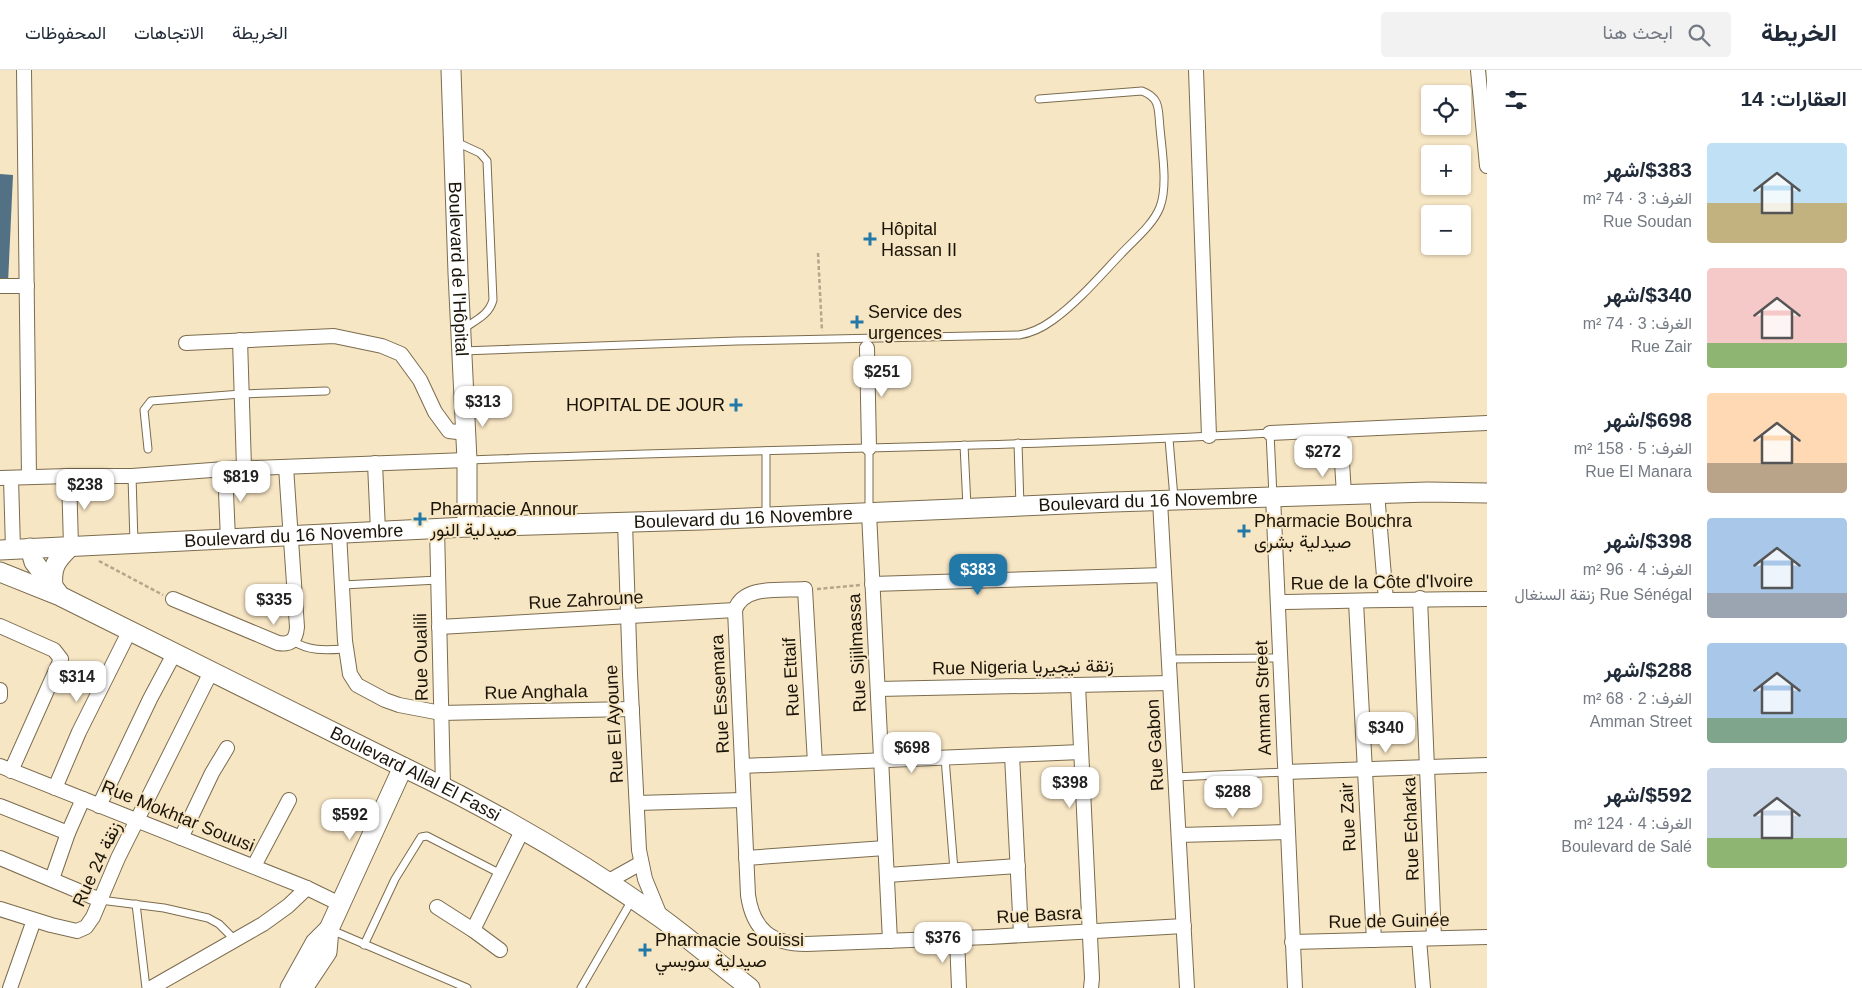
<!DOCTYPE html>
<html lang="ar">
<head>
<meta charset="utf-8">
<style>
  :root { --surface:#fff; --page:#f2f2f3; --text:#1f2937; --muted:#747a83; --line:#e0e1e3; --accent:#2279a8 }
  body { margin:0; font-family:Arial,Vazirmatn,sans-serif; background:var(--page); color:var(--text); direction:rtl; height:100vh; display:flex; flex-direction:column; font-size:19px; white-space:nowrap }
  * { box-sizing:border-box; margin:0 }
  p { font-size:16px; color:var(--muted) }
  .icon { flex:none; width:28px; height:28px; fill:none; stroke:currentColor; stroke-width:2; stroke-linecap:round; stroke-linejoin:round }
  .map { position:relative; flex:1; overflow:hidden; direction:ltr }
  .details { display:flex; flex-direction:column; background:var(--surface); width:375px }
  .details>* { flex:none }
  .fabs { position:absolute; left:1421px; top:15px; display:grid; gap:10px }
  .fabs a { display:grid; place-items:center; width:50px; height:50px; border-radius:5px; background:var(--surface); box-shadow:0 1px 4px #0004; font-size:25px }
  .price { position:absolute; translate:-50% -42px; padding:0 11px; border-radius:10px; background:#fff; color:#222; font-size:16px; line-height:32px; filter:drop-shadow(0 1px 2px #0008) }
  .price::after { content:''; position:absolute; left:50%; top:30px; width:15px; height:11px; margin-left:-8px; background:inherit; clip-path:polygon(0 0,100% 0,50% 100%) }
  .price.on { background:var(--accent); color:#fff }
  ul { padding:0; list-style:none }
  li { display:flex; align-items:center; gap:15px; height:125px; padding:0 15px }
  li span { display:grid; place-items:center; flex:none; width:140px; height:100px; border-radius:5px; color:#555 }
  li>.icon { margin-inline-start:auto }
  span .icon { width:60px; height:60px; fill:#fffc; stroke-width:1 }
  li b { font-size:21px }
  h2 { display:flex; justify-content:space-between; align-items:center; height:60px; padding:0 15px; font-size:21px }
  header { display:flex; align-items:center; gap:30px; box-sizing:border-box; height:70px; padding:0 25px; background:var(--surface); border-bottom:1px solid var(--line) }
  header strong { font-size:24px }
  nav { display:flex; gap:28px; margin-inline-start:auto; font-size:18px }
  .search { width:350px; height:45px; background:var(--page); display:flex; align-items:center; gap:12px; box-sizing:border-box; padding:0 18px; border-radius:5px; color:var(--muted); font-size:19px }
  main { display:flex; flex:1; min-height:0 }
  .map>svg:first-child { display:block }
  .building { fill:#527185 }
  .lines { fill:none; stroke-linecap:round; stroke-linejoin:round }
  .lane-casing { stroke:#7b6c4e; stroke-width:9 }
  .street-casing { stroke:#7b6c4e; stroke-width:16 }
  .secondary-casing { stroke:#7b6c4e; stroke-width:21 }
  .path { stroke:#b4a68b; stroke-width:2.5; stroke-dasharray:4 2.5; stroke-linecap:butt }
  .lane { stroke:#fff; stroke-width:7 }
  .street { stroke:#fff; stroke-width:14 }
  .secondary { stroke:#fff; stroke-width:19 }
  .poi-dot { fill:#2279a8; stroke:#f7e6c4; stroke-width:2 }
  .labels { text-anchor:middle; stroke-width:4; stroke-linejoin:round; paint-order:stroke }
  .poi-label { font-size:18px; fill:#1a1408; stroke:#f7e6c4; text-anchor:start }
  .street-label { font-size:18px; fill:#1a1408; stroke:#f7e6c4 }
</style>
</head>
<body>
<header>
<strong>الخريطة</strong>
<div class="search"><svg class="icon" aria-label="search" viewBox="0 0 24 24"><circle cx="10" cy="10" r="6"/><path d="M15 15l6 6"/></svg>ابحث هنا</div>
<nav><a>الخريطة</a><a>الاتجاهات</a><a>المحفوظات</a></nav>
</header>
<main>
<section class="details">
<h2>العقارات: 14<svg class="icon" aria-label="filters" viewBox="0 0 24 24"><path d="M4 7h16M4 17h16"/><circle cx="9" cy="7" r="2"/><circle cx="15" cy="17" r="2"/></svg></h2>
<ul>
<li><span style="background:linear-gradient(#bfe0f5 60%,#c2b280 0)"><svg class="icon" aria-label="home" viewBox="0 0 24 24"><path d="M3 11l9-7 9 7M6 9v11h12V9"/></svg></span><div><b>$383/شهر</b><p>الغرف: 3 · 74 m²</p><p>Rue Soudan</p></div></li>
<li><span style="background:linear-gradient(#f6c9c9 75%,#8fb573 0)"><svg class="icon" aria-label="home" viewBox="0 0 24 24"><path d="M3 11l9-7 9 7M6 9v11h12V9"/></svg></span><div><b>$340/شهر</b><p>الغرف: 3 · 74 m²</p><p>Rue Zair</p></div></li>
<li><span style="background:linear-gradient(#ffd9b3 70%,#b9a48a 0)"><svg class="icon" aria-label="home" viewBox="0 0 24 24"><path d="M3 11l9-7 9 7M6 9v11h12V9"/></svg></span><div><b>$698/شهر</b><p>الغرف: 5 · 158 m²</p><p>Rue El Manara</p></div></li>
<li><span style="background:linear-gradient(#a9c7e8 75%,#9aa5b1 0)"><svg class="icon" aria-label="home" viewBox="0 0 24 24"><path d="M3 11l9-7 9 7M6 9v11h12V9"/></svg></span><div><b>$398/شهر</b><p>الغرف: 4 · 96 m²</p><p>Rue Sénégal زنقة السنغال</p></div></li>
<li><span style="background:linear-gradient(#a9c7e8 75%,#7fa58c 0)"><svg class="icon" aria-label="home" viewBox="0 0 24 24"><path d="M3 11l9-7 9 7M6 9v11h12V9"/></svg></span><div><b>$288/شهر</b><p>الغرف: 2 · 68 m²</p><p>Amman Street</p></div></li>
<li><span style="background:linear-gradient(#c9d6e8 70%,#8fb573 0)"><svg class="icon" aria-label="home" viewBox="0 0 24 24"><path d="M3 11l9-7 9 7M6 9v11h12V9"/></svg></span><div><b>$592/شهر</b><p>الغرف: 4 · 124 m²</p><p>Boulevard de Salé</p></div></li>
</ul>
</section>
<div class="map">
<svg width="1487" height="918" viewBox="0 0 1487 918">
  <rect width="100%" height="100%" fill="#f7e6c4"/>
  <!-- building -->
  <polygon class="building" points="0,104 13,105 8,213 0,213"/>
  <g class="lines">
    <!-- lane casing -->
    <g class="lane-casing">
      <g id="lane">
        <path d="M454,71L480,83L487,91L493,230C489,245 476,250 463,259"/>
        <path d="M462,281L737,271L1019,265C1032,263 1042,258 1053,250C1078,232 1100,206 1121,184C1134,170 1153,155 1160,137C1168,116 1162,81 1160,58C1158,40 1161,28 1142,21L1039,29"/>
        <polyline points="1169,369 1174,428"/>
        <polyline points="1018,373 1020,436"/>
        <polyline points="964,375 967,437"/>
        <polyline points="869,378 869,443"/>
        <polyline points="148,379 144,340 151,331 241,324 326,321"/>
        <polyline points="766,381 766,446"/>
        <path d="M469,390C736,379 1003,378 1270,363L1273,426"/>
        <polyline points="132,406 134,473"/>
        <polyline points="343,515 438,510"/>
        <path d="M293,571C310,582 327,580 346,579"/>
        <polyline points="1169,589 1280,588"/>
        <polyline points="945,688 954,800"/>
        <polyline points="1175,707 1285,702"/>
        <polyline points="100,830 164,838 208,848 219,854 235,870"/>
        <polyline points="136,834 146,918"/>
        <polyline points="329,859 467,918"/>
        <polyline points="364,875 395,809 421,767 427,766 501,804"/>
        <polyline points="581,918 632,830"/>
      </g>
    </g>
    <!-- street casing -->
    <g class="street-casing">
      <g id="street">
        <polyline points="24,0 29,407"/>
        <polyline points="1196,0 1209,366"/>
        <polyline points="1478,0 1487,96"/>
        <polyline points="0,216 27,216"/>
        <polyline points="240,270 244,398"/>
        <polyline points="186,273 334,266 382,276 401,284 420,310 435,342 449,361 466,363"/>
        <polyline points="867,278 869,378"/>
        <polyline points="1340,361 1344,424"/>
        <polyline points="1270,363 1487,353"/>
        <polyline points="375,393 378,461"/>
        <polyline points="225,399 228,469"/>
        <polyline points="69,406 71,476"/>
        <polyline points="0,408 69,406 132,406 225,399 467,390"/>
        <polyline points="11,408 13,479"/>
        <polyline points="1377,423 1386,530"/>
        <polyline points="1273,426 1295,918"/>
        <polyline points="1160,431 1187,918"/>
        <polyline points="869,443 890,871"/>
        <polyline points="625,453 630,604 639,780 645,809 661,848"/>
        <polyline points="437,458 443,716"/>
        <polyline points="339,463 345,571 350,604 357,615 385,630 399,635 441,643 632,639"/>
        <polyline points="872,514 1164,505"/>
        <polyline points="1420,528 1434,868"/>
        <path d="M173,529L278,573C291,575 296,570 297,557L286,397"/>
        <path d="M1278,532C1348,531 1417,529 1487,529"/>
        <polyline points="1356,532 1374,870"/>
        <polyline points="0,556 54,580 61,589 11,701"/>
        <polyline points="439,557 735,540"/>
        <polyline points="1078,615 1092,908 1091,918"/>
        <polyline points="878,619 1170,613"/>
        <polyline points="0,620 0,626"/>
        <polyline points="1012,685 1021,864"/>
        <path d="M815,693L805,519C783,521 744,514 735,540L748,825C753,860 771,874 806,874L989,867L1184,856"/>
        <polyline points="0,696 307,818 340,834"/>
        <polyline points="742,696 1081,682"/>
        <polyline points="1285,702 1487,695"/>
        <polyline points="55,718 79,662 129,562"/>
        <polyline points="637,733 743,730"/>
        <polyline points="0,736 68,763"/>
        <polyline points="99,736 150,629 174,584"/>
        <polyline points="1179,765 1288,762"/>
        <polyline points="181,768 212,703 227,678"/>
        <polyline points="0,788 100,830"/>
        <polyline points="746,788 885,778"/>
        <polyline points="254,796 289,730"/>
        <polyline points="887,805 1018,796"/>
        <polyline points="52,809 68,763 83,729"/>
        <polyline points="607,812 641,793"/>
        <polyline points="437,837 473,860 523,759"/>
        <polyline points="0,839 51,855 77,861 86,857 93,847 118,788 211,602"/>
        <polyline points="473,860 500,880"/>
        <polyline points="957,868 959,918"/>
        <polyline points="1419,869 1423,918"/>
        <polyline points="1292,872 1487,867"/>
        <polyline points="10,918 34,850"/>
        <polyline points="151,918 263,854 288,836 307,818"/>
      </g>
    </g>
    <!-- secondary casing -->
    <g class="secondary-casing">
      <g id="secondary">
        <path id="s1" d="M451,0L458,203L467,390V457"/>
        <polyline points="30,478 34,492 58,523"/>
        <path id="s2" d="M0,480L467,457L701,450L1113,432L1428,422L1487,423"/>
        <path id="s3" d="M0,502L60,526L403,697C493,740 579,790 661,848C691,870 720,895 750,918"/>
        <path d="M53,517C51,497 56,490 71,476"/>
        <polyline points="290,918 315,873 329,859"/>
        <polyline points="303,918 327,882 329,859 403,697"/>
      </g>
    </g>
    <!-- path -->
    <g class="path">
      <polyline points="818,183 822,261"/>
      <polyline points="99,491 163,525"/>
      <polyline points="817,519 861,515"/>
    </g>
    <!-- lane -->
    <use href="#lane" class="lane"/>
    <!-- street -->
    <use href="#street" class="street"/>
    <!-- secondary -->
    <use href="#secondary" class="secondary"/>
  </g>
  <!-- markers -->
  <g class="poi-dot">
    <path d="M867.5 161.5h5v5h5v5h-5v5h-5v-5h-5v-5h5z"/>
    <path d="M854.5 244.5h5v5h5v5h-5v5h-5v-5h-5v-5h5z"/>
    <path d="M733.5 327.5h5v5h5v5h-5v5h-5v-5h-5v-5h5z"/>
    <path d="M417.5 441.5h5v5h5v5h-5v5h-5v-5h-5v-5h5z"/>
    <path d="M1241.5 453.5h5v5h5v5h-5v5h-5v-5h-5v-5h5z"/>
    <path d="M642.5 872.5h5v5h5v5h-5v5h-5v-5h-5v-5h5z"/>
  </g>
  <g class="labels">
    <!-- poi labels -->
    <g class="poi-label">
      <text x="881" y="165">Hôpital<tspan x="881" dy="21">Hassan II</tspan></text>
      <text x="868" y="248">Service des<tspan x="868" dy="21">urgences</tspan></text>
      <text x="725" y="341" text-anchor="end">HOPITAL DE JOUR</text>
      <text x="430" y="445">Pharmacie Annour<tspan x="430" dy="21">صيدلية النور</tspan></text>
      <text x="1254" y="457">Pharmacie Bouchra<tspan x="1254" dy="21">صيدلية بشرى</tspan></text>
      <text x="655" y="876">Pharmacie Souissi<tspan x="655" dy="21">صيدلية سويسي</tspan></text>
    </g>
    <!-- street labels -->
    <g class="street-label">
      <text dy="6" stroke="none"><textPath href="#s1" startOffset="199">Boulevard de l'Hôpital</textPath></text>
      <text dy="6" stroke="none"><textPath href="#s2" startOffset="1149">Boulevard du 16 Novembre</textPath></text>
      <text dy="6" stroke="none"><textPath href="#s2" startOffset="744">Boulevard du 16 Novembre</textPath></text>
      <text dy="6" stroke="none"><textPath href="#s2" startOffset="294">Boulevard du 16 Novembre</textPath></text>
      <text transform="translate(1382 512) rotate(-1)" y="6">Rue de la Côte d'Ivoire</text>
      <text transform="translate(586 530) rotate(-3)" y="6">Rue Zahroune</text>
      <text transform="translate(857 583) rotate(-93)" y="6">Rue Sijilmassa</text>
      <text transform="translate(421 587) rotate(-91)" y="6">Rue Oualili</text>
      <text transform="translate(1023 597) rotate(-1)" y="6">Rue Nigeria زنقة نيجيريا</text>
      <text transform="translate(791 607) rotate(-93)" y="6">Rue Ettaif</text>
      <text transform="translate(536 622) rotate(-1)" y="6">Rue Anghala</text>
      <text transform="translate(720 624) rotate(-93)" y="6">Rue Essemara</text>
      <text transform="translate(1263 628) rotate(-92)" y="6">Amman Street</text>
      <text transform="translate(614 654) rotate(-93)" y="6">Rue El Ayoune</text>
      <text transform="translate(1155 675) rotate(-93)" y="6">Rue Gabon</text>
      <text dy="6" stroke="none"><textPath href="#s3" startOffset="462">Boulevard Allal El Fassi</textPath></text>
      <text transform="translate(178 746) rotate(22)" y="6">Rue Mokhtar Souusi</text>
      <text transform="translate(1348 747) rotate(-93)" y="6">Rue Zair</text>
      <text transform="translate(1411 759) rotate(-92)" y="6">Rue Echarka</text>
      <text transform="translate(97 794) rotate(-65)" y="6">Rue 24 زنقة</text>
      <text transform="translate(1039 845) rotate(-3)" y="6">Rue Basra</text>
      <text transform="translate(1389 851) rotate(-1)" y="6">Rue de Guinée</text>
    </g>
  </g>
</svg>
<div class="fabs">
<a><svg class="icon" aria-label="locate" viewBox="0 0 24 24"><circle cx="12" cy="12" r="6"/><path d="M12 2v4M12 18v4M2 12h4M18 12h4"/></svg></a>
<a>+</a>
<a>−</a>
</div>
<b class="price" style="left:882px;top:328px">$251</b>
<b class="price" style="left:483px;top:358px">$313</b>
<b class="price" style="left:1323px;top:408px">$272</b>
<b class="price" style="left:241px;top:433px">$819</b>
<b class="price" style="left:85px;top:441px">$238</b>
<b class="price on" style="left:978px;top:526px">$383</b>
<b class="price" style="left:274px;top:556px">$335</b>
<b class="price" style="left:77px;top:633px">$314</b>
<b class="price" style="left:1386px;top:684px">$340</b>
<b class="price" style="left:912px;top:704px">$698</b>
<b class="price" style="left:1070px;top:739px">$398</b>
<b class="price" style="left:1233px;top:748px">$288</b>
<b class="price" style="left:350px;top:771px">$592</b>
<b class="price" style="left:943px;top:894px">$376</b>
</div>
</main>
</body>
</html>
